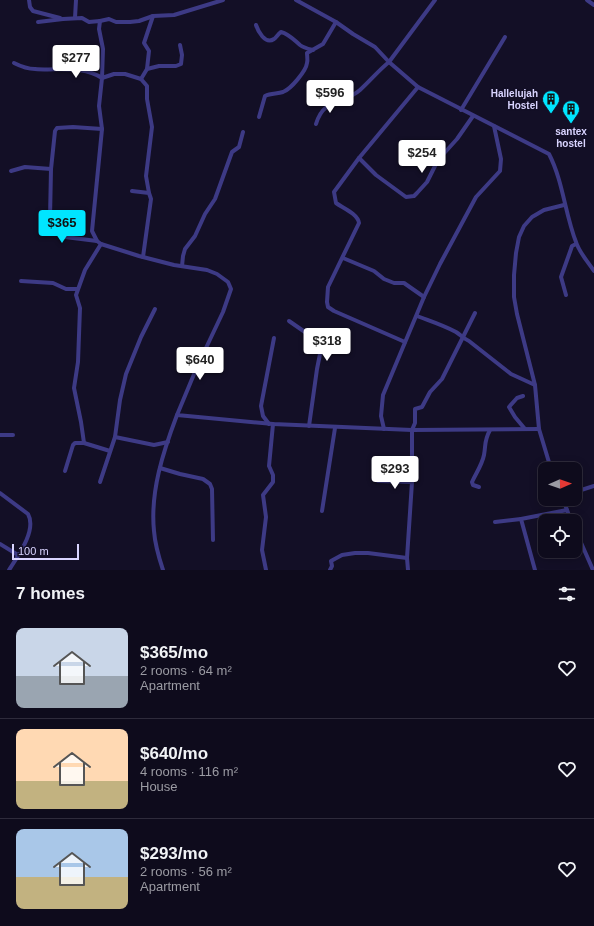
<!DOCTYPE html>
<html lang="en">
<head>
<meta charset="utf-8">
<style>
  :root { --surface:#0e0b1c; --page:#1c1929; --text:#f1f3f6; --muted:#9b9ba3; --line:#2e2b3b; --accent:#00e5ff }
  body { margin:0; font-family:Helvetica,sans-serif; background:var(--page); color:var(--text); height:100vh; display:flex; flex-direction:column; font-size:15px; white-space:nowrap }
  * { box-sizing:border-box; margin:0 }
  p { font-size:13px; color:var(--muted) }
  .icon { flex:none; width:22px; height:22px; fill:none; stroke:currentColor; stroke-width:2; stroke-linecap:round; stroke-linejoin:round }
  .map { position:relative; height:570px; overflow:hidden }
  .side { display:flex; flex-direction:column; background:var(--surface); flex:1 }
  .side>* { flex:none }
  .needle { width:26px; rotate:88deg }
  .fabs { position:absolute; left:538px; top:462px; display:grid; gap:8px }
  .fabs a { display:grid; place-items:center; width:44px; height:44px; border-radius:8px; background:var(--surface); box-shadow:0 2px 10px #0003,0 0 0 1px var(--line); font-size:20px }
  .scale { position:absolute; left:12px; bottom:10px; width:67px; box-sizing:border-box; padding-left:4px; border:2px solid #d9d4ff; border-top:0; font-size:11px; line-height:14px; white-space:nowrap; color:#d9d4ff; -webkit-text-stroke:3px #130f26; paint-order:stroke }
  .price { position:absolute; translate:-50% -34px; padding:0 9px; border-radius:4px; background:#fff; color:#222; font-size:13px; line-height:26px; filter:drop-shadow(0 1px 2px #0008) }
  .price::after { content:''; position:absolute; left:50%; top:24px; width:12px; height:9px; margin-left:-6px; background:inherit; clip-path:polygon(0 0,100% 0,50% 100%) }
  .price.on { background:var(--accent); color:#111 }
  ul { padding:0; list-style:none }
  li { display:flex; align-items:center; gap:12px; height:100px; padding:0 16px }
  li+li { border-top:1px solid var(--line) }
  li span { display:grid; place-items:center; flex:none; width:112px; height:80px; border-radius:8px; color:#555 }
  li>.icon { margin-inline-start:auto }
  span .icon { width:48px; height:48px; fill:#fffc; stroke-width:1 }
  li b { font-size:17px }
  h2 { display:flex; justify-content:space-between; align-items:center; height:48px; padding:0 16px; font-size:17px }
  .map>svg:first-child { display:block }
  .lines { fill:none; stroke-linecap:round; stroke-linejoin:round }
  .street { stroke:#3d3a85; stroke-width:4 }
  .labels { text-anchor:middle; stroke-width:3; stroke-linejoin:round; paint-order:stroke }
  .poi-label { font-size:10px; font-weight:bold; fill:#d9d4ff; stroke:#130f26; text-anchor:end }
</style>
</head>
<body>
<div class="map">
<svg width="594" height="570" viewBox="0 0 594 570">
  <rect width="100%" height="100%" fill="#130f26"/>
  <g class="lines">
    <!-- street -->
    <g class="street">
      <polyline points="29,0 30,7 33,11 60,18"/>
      <path d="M296,0L336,22L353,34L375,47L389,62C379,70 370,81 360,90C343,105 324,97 316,124"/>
      <path d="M435,0L389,62L418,87L549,154C563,181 565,214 576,242C579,252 588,262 594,271"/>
      <polyline points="587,0 594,5"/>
      <polyline points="75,18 76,0"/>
      <polyline points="100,21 109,19 116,22 130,22 139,21 153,16 174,15 223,0"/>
      <polyline points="38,22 63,19 82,18 89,22 100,21 99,29 103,49 102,78 99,106 102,129 92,231 97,241"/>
      <path d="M256,25C258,31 265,45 274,39C276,38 278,34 281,32C289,34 294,40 300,45C304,48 309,49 313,50"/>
      <path d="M14,63C20,66 27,69 35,69C56,71 83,65 102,78L114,74H125L141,79L147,86V99L152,127L146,176L149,193"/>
      <polyline points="147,69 149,51 144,43 153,16"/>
      <polyline points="141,79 147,69 159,66 176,66 181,64 182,55 180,45"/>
      <polyline points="461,110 505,37"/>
      <path d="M259,117L265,96C271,93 277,94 283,92C291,89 306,71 307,63C308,60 307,56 307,53L323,44L336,22"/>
      <polyline points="102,129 73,127 57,128 55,131 51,169 50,218 52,227 56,232 65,237 97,241 101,244 139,256 174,265 207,270 217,274 228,282 231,289 223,312 197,367 177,415 273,424 412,430 415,423 415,409 422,407 430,392 442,379 475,313"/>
      <polyline points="359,158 376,175 406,197 414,196 417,193 427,182 438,160 457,139 473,116"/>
      <polyline points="11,171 25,167 51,169"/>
      <polyline points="132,191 149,193 151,199 143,257"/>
      <polyline points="343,258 374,271 384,279 394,283 404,283 424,297"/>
      <polyline points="182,266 183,256 185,249 195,236 205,214 215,199 232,152 239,147 243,132"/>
      <polyline points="21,281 53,283 66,289 77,289"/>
      <polyline points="566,295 561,277 571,249 572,246 576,244"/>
      <path d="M417,316C430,321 443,325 456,332C461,335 462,338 469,341L511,374L535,385"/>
      <polyline points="289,321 315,339 320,344 321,349 317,369 309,426"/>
      <path d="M405,342L334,311L328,307L327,302L328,287L359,223C358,214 343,208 336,203L334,192L359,158L418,87"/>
      <polyline points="523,396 517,398 509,407 515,417 525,429"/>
      <polyline points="269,424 263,416 261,406 274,338"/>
      <polyline points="384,429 381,416 383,395 424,297 440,264 476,197 500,171 501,159 494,126"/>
      <polyline points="0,435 13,435"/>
      <polyline points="115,437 154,445 168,442"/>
      <polyline points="84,443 81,422 74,388 78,362 80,308 76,295 85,270 101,244"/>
      <polyline points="160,468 180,474 203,479 210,484 212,489 213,540"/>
      <polyline points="551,469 539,429 535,385 517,314 514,297 514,275 516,253 519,237 524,226 532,217 544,210 564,205"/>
      <polyline points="65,471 73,445 75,443 84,443 110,451"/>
      <polyline points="378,481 412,482"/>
      <polyline points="100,482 115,437 120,400 126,374 141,337 155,309"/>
      <path d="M479,487L473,485L472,482C476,473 482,465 484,455C486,444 484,441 490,430"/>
      <polyline points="575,492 594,486"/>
      <path d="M0,493L28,514C37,530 18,556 9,570"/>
      <polyline points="563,499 571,521"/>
      <polyline points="322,511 335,428"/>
      <polyline points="495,522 521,519"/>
      <polyline points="575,529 593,570"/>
      <polyline points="0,544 18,555"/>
      <path d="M163,570C159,558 155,544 154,531C150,492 163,452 177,415"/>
      <polyline points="266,570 262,550 266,517 263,495 273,482 273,475 269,466 273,424"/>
      <polyline points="330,570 332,566 331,561 342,555 355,553 368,553 407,558"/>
      <polyline points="408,570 407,558 412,482 412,430 539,429"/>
      <polyline points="535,570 521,519 567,510"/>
    </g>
  </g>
  <!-- icons -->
  <defs>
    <g id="building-pin" transform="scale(0.9)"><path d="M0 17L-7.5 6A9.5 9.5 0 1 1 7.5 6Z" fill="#00e5ff" stroke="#130f26"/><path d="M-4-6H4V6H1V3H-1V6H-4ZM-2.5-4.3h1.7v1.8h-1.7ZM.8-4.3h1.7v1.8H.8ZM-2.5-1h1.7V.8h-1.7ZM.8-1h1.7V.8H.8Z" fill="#111"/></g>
  </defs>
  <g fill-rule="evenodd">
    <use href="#building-pin" x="551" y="99"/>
    <use href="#building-pin" x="571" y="109"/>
  </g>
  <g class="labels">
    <!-- poi labels -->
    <g class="poi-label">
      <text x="538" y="97">Hallelujah<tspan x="538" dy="12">Hostel</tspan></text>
      <text x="571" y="135" text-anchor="middle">santex<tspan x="571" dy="12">hostel</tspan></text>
    </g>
  </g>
</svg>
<div class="fabs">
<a><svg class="needle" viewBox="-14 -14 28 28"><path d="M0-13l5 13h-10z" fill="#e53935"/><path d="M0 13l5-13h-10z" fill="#9b9ba3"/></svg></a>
<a><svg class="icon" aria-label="locate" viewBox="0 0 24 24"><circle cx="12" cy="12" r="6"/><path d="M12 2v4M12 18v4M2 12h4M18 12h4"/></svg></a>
</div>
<div class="scale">100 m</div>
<b class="price" style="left:76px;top:79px">$277</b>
<b class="price" style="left:330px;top:114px">$596</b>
<b class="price" style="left:422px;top:174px">$254</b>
<b class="price on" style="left:62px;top:244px">$365</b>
<b class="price" style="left:327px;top:362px">$318</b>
<b class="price" style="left:200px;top:381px">$640</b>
<b class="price" style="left:395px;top:490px">$293</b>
</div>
<section class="side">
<h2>7 homes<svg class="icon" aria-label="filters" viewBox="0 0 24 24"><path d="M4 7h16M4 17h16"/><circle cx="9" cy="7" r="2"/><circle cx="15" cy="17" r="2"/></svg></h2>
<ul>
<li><span style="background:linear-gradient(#c9d6e8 60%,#9aa5b1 0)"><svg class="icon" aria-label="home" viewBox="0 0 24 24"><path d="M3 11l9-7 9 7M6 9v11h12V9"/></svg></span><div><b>$365/mo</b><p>2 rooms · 64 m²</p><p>Apartment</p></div><svg class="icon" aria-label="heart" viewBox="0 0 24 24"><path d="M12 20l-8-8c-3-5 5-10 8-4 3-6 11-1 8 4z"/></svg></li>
<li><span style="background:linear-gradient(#ffd9b3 65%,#c2b280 0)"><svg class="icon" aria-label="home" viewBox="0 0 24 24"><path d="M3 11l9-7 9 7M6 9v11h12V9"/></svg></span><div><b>$640/mo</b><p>4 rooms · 116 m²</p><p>House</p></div><svg class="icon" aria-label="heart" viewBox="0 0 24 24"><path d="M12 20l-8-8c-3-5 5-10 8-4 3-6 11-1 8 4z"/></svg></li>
<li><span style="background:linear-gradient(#a9c7e8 60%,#c2b280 0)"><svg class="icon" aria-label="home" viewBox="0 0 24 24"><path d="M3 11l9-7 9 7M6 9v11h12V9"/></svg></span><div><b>$293/mo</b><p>2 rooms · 56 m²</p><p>Apartment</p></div><svg class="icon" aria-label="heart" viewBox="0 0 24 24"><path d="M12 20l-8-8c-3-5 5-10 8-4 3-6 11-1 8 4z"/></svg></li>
</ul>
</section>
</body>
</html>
